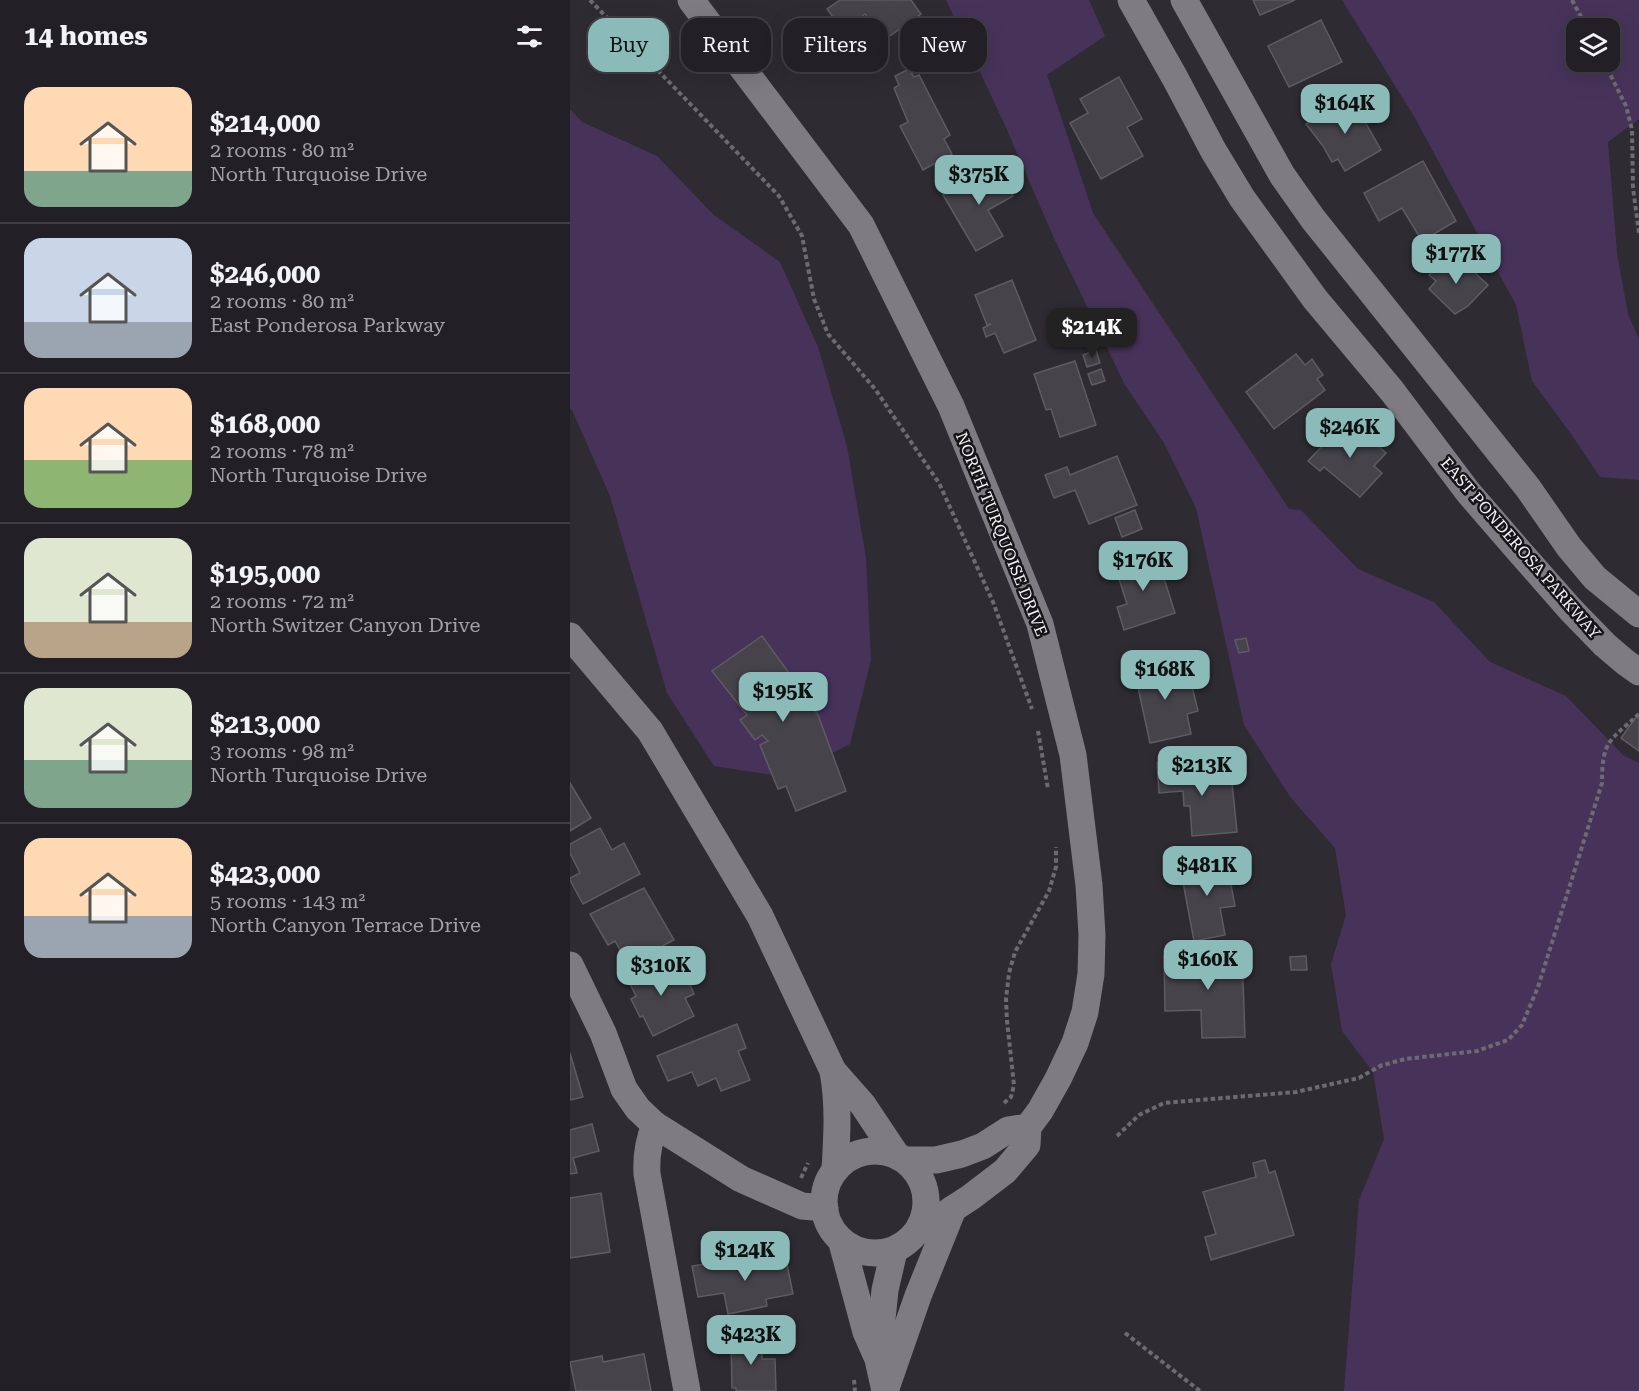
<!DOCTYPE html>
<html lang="en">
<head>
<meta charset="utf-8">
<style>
  :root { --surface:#222026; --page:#2e2d32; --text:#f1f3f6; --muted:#a2a3a7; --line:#3f3e43; --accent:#8bbbb9 }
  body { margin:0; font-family:"Roboto Serif",serif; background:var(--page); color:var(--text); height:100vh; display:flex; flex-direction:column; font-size:22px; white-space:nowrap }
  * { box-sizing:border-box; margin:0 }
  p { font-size:20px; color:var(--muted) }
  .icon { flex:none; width:33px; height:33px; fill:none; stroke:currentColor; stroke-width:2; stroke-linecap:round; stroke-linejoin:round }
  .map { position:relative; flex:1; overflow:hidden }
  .drawer { display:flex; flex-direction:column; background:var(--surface); width:570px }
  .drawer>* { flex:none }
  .hud { position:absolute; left:18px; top:18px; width:570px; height:54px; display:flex; gap:12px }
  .controls { position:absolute; left:996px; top:18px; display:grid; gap:12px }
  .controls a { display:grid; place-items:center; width:54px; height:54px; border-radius:12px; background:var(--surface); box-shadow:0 6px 24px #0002,0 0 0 2px var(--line); font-size:30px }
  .price { position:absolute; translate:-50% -51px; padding:0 14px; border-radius:12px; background:var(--accent); color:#111; font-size:20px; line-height:39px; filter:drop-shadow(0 2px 3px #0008) }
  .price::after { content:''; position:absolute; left:50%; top:36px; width:18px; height:14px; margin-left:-9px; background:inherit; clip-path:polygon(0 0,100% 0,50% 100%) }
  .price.current { background:#222; color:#fff }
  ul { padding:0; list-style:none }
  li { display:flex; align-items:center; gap:18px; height:150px; padding:0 24px }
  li+li { border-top:2px solid var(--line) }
  li span { display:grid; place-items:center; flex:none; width:168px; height:120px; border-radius:18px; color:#555 }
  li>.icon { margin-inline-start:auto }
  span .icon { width:72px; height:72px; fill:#fffc; stroke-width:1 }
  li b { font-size:26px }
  h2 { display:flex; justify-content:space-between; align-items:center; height:72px; padding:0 24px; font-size:26px }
  .tag { padding:0 21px; border-radius:18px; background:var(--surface); box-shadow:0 6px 24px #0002,0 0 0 2px var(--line); font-size:21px; line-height:54px }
  .tag.current { background:var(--accent); color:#111 }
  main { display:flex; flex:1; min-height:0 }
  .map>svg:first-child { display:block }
  .green { fill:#47335a; fill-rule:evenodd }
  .building { fill:#46434b; stroke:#5f5b63; stroke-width:1.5 }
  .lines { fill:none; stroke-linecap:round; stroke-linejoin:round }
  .path { stroke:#6d6a71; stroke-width:4; stroke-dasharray:4.5 3; stroke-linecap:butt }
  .minor { stroke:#7f7b83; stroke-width:27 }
  .labels { text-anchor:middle; stroke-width:5; stroke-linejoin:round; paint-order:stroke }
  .street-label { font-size:16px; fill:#f5f3f8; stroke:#161417 }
</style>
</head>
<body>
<main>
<section class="drawer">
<h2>14 homes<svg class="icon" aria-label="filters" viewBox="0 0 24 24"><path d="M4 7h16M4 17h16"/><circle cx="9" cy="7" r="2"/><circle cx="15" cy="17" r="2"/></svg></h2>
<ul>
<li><span style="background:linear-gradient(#ffd9b3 70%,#7fa58c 0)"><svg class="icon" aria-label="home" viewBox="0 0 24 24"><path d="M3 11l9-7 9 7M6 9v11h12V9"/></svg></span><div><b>$214,000</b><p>2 rooms · 80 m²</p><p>North Turquoise Drive</p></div></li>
<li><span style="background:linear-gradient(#c9d6e8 70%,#9aa5b1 0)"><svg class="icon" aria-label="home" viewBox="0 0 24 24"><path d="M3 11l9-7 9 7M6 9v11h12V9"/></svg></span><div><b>$246,000</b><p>2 rooms · 80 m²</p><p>East Ponderosa Parkway</p></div></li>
<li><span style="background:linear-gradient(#ffd9b3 60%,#8fb573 0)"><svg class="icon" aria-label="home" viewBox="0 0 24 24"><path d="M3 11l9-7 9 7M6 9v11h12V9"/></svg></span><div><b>$168,000</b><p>2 rooms · 78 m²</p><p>North Turquoise Drive</p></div></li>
<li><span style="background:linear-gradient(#dfe7d0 70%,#b9a48a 0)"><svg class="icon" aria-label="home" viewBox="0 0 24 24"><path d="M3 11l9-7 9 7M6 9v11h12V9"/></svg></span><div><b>$195,000</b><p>2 rooms · 72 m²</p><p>North Switzer Canyon Drive</p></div></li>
<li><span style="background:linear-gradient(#dfe7d0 60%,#7fa58c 0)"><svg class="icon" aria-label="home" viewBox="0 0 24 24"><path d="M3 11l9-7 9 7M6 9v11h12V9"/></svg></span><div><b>$213,000</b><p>3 rooms · 98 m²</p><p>North Turquoise Drive</p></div></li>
<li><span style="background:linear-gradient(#ffd9b3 65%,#9aa5b1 0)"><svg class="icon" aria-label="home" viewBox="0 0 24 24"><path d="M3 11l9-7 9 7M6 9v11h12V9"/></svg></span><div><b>$423,000</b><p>5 rooms · 143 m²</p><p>North Canyon Terrace Drive</p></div></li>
</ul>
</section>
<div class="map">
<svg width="1069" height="1391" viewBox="0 0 1069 1391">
  <rect width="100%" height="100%" fill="#2e2b32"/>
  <!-- green -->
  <g class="green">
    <polygon points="376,0 519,0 535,36 477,75 523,213 719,509 731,510 788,569 864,602 920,662 996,696 1053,755 1069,763 1069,1391 774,1391 789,1200 814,1139 803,1072 772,1031 761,964 776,915 765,848 721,798 674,725 626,508 594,443 555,385 483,236 434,123"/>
    <path d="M772,0H1069V119L1038,142L1047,253L1058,314L1069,339V480L1030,477L1001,434L962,381L946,305L845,118ZM1006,28H1040V62H1006Z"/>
    <polygon points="0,109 12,122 87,156 144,215 210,262 248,347 277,446 296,558 301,660 280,744 216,777 144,766 97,693 40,496 2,410 0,409"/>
  </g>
  <!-- building -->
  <g class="building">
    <polygon points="270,0 341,0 351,14 314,40 295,14 273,31 257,9"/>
    <polygon points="683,0 725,0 690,15"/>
    <polygon points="751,20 772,62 719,87 698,46"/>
    <polygon points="339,69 344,77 349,75 380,135 374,139 382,154 353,170 330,126 338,122 324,88 329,85 325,76"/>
    <polygon points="549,77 572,119 557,127 573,156 531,179 500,123 518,113 510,99"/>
    <polygon points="781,97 811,150 775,171 768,159 762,162 753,146 736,124"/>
    <polygon points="853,161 886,221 852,241 832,208 809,221 794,193"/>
    <polygon points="427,166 443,196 418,210 433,236 406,251 373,195"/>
    <polygon points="880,256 888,263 891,260 918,285 898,306 885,314 859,289 866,281 859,275"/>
    <polygon points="442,280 466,340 434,353 425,333 416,337 413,328 421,324 417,325 405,295"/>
    <polygon points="526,350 530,363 517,367 513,355"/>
    <polygon points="726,354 735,365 742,359 753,375 747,379 755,390 704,429 676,392"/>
    <polygon points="505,361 526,425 490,437 481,409 476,410 464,374"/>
    <polygon points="531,369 535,381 522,385 518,374"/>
    <polygon points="782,423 816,453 804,466 812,473 790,497 754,467 750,471 738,461 759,439"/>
    <polygon points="547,456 567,505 519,524 505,490 484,498 475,475 497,467 500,475"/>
    <polygon points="565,510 572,529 552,537 545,518"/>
    <polygon points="586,553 605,613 554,630 547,607 557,604 545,566"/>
    <polygon points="192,636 224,680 232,675 250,699 242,706 248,715 276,791 226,811 216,786 208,789 190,745 198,741 192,735 185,740 170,720 177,715 142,671"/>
    <polygon points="676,638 679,651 669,653 665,640"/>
    <polygon points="604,661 609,681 620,678 628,711 617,714 621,734 580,743 564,669"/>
    <polygon points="1066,717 1069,719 1069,751 1051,738"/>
    <polygon points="621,761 622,775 661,772 667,832 622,836 620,806 614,806 613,791 589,793 587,763"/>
    <polygon points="0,783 21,818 0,831"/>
    <polygon points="30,828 42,850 54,843 70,874 13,904 0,880 0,878 10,873 0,853 0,844"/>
    <polygon points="656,858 665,906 650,908 655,935 624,941 610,866"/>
    <polygon points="74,888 104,940 58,964 45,941 38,945 20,914"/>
    <polygon points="672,953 675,1037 632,1038 631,1010 595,1011 594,956"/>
    <polygon points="736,956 737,970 721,970 720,957"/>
    <polygon points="97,959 109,984 118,980 124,994 115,998 124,1016 83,1036 73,1016 70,1017 61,999 66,996 57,978"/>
    <polygon points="167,1024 176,1048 168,1051 180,1080 151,1091 146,1078 128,1086 122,1072 98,1081 87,1056"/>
    <polygon points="0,1053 13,1097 0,1100"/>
    <polygon points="22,1124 29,1151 3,1158 7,1173 0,1174 0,1130"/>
    <polygon points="695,1160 699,1173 705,1171 724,1235 641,1260 635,1237 646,1234 633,1192 686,1177 683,1163"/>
    <polygon points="31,1193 40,1252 0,1258 0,1198"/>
    <polygon points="215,1254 223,1294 196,1299 197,1306 158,1314 154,1293 128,1297 122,1266 153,1261 155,1266"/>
    <polygon points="192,1336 192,1359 205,1359 206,1391 166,1391 166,1388 162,1388 161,1337"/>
    <polygon points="74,1354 81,1391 6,1391 0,1362 32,1356 33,1362"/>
  </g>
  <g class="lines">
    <!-- path -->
    <g class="path">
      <polyline points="20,0 209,196 232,236 244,299 258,334 305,389 369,483 423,602 462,709"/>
      <polyline points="1002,0 1017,28"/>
      <polyline points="1034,62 1056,106 1062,130 1063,188 1069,233"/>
      <polyline points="468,731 478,789"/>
      <polyline points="434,1103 441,1097 444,1085 437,1021 436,999 439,973 445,952 479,891 486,867 486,847"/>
      <path d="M547,1136L569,1115L594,1103L726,1092L789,1078L810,1066L835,1059L907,1051L938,1040L952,1025L968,987L1032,783C1032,741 1039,741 1069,714"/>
      <polyline points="231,1178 238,1163"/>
      <polyline points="555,1333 630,1391"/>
      <polyline points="284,1380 285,1391"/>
    </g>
    <!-- minor -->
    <g class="minor">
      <polyline points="121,0 291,225 381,406 470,624 503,755 519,885 522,935 521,974 515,1012 505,1043 488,1079 470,1111 458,1127 457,1145 435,1171 401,1197 349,1231"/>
      <polyline points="561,0 605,78 643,150 672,198 745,299 822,391 898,492 949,551 1001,610 1035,645 1055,662 1069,672"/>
      <polyline points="614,0 712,175 743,219 958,488 999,547 1025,578 1069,614"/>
      <polyline points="0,636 80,731 190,916 263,1071 293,1105 325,1153"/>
      <polyline points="0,965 33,1033 54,1089 68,1109 85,1125 171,1179 232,1206 255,1208"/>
      <path d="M263,1071C269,1104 267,1136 265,1170"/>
      <path d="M85,1125C78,1142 76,1156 77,1174L117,1391"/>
      <circle cx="305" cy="1202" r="51"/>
      <polyline points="338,1160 366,1160 392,1154 413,1146 438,1130 458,1127"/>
      <polyline points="272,1243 296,1332 308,1359 315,1391"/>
      <polyline points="308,1357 315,1290 324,1251"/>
      <polyline points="315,1391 348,1296 383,1209"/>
    </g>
  </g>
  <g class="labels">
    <!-- street labels -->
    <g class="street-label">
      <text transform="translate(432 534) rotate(68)" y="6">NORTH TURQUOISE DRIVE</text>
      <text transform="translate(951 548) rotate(49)" y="6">EAST PONDEROSA PARKWAY</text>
    </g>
  </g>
</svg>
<div class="controls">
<a><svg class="icon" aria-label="layers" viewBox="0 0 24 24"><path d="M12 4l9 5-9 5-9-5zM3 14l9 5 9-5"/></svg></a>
</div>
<b class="price" style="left:775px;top:135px">$164K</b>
<b class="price" style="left:409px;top:206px">$375K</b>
<b class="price" style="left:886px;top:285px">$177K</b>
<b class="price current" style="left:522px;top:359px">$214K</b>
<b class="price" style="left:780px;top:459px">$246K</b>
<b class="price" style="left:573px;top:592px">$176K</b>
<b class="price" style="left:595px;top:701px">$168K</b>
<b class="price" style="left:213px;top:723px">$195K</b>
<b class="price" style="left:632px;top:797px">$213K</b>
<b class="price" style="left:637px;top:897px">$481K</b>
<b class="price" style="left:638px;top:991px">$160K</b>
<b class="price" style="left:91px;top:997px">$310K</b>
<b class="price" style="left:175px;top:1282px">$124K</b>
<b class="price" style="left:181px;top:1366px">$423K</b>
<div class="hud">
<a class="tag current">Buy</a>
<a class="tag">Rent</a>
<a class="tag">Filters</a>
<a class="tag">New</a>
</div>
</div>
</main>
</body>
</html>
